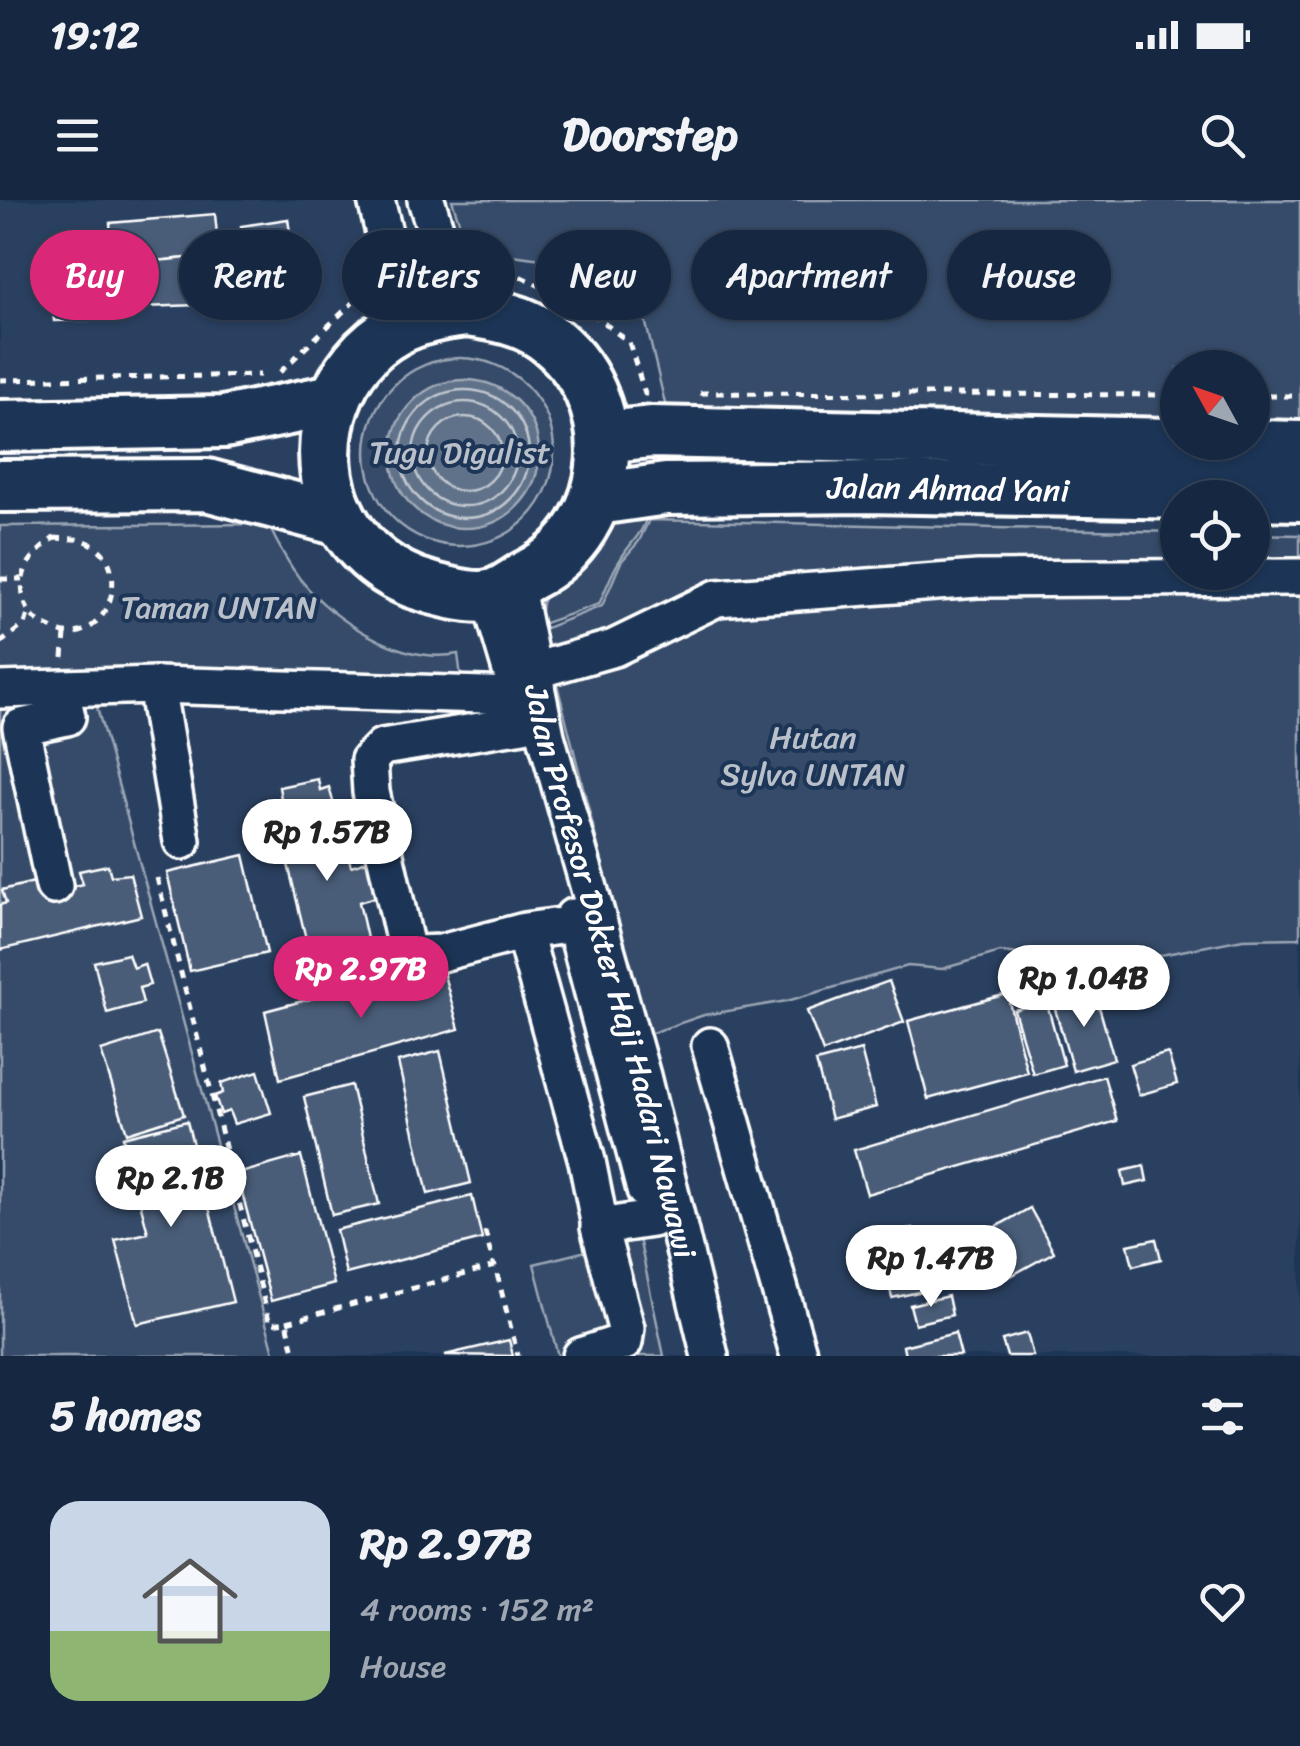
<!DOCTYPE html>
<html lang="en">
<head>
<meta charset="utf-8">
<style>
  :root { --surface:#162841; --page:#23344c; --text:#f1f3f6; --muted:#9ea6b1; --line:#35445a; --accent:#db2777 }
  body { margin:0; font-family:Sriracha,sans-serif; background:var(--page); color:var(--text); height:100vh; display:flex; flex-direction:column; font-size:38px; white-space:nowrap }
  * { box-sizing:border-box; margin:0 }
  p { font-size:32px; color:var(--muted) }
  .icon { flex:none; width:55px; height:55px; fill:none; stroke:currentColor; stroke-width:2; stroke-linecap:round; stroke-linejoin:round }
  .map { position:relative; height:1156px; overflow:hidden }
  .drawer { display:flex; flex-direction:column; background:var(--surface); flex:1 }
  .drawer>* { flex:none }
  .guide { position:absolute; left:30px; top:30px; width:1240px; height:90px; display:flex; gap:20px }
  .needle { width:65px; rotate:310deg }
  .controls { position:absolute; left:1160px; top:150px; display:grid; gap:20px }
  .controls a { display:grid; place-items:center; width:110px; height:110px; border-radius:50%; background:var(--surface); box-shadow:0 2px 8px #0004,0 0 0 2px var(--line); font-size:50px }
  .price { position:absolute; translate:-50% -85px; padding:0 22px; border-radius:35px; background:#fff; color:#222; font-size:32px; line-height:65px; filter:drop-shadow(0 2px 5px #0008) }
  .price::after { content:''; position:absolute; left:50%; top:60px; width:30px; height:22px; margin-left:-15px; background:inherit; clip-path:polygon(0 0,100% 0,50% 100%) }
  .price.current { background:var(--accent); color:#fff }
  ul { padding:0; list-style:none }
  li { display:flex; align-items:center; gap:30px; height:250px; padding:0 50px }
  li+li { border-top:2px solid var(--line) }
  li span { display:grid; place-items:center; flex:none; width:280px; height:200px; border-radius:30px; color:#555 }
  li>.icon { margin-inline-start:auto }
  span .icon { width:120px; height:120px; fill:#fffc; stroke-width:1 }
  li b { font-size:42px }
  h2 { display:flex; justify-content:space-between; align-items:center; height:120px; padding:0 50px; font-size:42px }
  .tag { padding:0 35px; border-radius:45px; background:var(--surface); box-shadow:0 2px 8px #0004,0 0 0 2px var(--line); font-size:35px; line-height:90px }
  .tag.current { background:var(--accent); color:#fff }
  .status { display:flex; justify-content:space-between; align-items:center; height:70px; padding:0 50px; background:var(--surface); direction:ltr }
  .status svg { height:28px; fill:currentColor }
  header { display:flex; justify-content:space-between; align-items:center; height:130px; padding:0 50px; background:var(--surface); font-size:45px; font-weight:700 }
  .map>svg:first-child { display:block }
  .built { fill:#2a4161; fill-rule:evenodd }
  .green { fill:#364b69; stroke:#9aa5b4; stroke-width:2.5 }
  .water { fill:#617289; stroke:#a0aab8; stroke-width:2.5 }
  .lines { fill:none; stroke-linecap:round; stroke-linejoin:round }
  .shore { stroke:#c0c7d0; stroke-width:2.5 }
  .building { fill:#4a5d79; stroke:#fff; stroke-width:2.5 }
  .minor-casing { stroke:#fff; stroke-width:42 }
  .highway-casing { stroke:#fff; stroke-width:58 }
  .path { stroke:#fff; stroke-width:5; stroke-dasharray:8 8; stroke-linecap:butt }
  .minor { stroke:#1d3557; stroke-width:35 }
  .highway { stroke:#1d3557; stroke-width:50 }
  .labels { text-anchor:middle; stroke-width:8; stroke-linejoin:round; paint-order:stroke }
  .park-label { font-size:32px; fill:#b9c0ca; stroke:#1d3557 }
  .street-label { font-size:32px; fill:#fff; stroke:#1d3557 }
</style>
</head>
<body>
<div class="status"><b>19:12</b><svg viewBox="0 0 49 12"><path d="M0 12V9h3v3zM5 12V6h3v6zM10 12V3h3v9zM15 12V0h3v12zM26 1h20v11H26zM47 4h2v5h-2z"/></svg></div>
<header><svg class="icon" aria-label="menu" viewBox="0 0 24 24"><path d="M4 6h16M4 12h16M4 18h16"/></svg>Doorstep<svg class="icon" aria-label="search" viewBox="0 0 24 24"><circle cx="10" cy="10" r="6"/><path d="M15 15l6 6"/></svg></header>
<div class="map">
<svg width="1300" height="1156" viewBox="0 0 1300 1156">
  <rect width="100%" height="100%" fill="#1d3557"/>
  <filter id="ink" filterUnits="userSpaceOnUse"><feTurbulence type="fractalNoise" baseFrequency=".01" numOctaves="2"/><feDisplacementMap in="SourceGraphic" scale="20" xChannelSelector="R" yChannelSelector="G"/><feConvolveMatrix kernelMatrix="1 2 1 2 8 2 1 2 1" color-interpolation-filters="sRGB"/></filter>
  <g filter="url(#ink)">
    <!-- built -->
    <path class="built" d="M0,0H1300V1156H0ZM1178,168H1252V242H1178ZM1178,298H1252V372H1178Z"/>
    <!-- green -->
    <g class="green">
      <polygon points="452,0 1300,0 1300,222 1253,221 1252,168 1178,168 1177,221 669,220 643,111 564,62 468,49"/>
      <circle cx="460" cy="252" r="94"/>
      <path d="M646,304C651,329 631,340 620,360C611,373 606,390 599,404L539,425L542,403L557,371L608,319Z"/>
      <polygon points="649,320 1177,332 1178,372 1252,372 1253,334 1300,335 1300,738 1243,739 1120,763 1000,752 942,769 908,766 787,801 704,815 646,835 543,429 602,406 621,362 639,341"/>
      <path d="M268,324C277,343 287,362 300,379C334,421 402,465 458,454L463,493L0,485V326Z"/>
      <polygon points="95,500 275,1156 0,1156 0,506"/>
      <polygon points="639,1038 664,1156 558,1156 534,1064"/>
    </g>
    <!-- water -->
    <circle class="water" cx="465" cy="254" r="74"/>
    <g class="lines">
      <!-- shore -->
      <g class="shore">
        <circle cx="465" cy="254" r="64"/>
        <circle cx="465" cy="254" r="52"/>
        <circle cx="465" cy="254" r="37"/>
      </g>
    </g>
    <!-- building -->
    <g class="building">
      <polygon points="215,14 219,55 113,65 110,23"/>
      <polygon points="288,19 295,66 248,73 241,26"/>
      <polygon points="99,35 102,120 54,121 45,38"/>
      <polygon points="219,55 225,104 116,108 113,65"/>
      <polygon points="318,579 320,590 329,587 351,666 380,657 389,693 359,702 372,761 359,768 364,782 319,793 273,602 281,598 279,587"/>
      <polygon points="244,655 267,753 190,771 167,673"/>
      <polygon points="108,665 111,676 130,674 141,716 0,750 0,705 6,703 2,690 34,682 39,694 83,684 79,671"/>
      <polygon points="128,754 133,768 144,764 150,785 139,788 143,803 107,813 94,762"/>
      <polygon points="441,764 459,829 280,879 265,811"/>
      <polygon points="889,781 904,822 823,852 807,811"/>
      <polygon points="1094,789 1114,859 1073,871 1053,802"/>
      <polygon points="1007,794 1027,872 928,899 908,821"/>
      <polygon points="1046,800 1064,865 1033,874 1014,810"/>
      <polygon points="158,833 184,915 127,933 101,851"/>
      <polygon points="861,850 876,907 831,919 816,862"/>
      <polygon points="440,851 471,983 428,994 398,862"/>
      <polygon points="1168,853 1177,884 1139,895 1130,864"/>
      <polygon points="258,871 271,913 234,924 229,911 221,914 215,896 223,893 221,883"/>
      <polygon points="1104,876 1117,921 867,994 854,950"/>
      <polygon points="351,885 379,1004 332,1015 304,897"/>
      <polygon points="187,921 233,1102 137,1124 115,1040 148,1033 123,937"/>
      <polygon points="301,956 334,1084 271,1101 237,974"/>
      <polygon points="1144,966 1147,981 1125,986 1122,971"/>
      <polygon points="472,996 482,1039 346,1074 336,1030"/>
      <polygon points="1030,1008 1054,1052 1007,1078 983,1034"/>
      <polygon points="913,1028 927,1090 892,1098 878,1036"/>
      <polygon points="1156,1039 1161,1059 1133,1066 1128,1045"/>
      <polygon points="948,1096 952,1115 915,1124 910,1105"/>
      <polygon points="955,1133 961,1156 905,1156 903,1146"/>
      <polygon points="1027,1133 1033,1156 1007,1156 1002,1140"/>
      <polygon points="509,1140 513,1156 445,1155"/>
    </g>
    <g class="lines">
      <!-- minor casing -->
      <g class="minor-casing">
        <g id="minor">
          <polyline points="376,0 395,78 392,132"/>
          <polyline points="426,0 446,62 467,111"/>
          <path id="s1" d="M515,383L546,536L642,876L710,1156"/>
          <polyline points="489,396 513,477"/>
          <polyline points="533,471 614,448 717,398 978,379 1300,377"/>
          <polyline points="156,485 182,641"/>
          <polyline points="0,490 156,485 518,496 536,485"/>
          <polyline points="523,524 382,547 369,560 371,592 406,748 417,754 441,753 525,731 575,724 591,713"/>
          <polyline points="54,686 21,527 67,517 61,491"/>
          <polyline points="573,717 645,990"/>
          <polyline points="527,744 587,961 600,1026"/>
          <polyline points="710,846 799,1156"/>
          <polyline points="581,1156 624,1142 626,1128 599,1027 652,1019 672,1007"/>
        </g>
      </g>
      <!-- highway casing -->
      <g class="highway-casing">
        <g id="highway">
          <path d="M467,111C495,115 522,119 545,136C628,196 621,328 529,375C518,381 502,394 489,396C471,400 432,389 415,383C376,368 347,339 333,300C311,239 336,162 395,130C418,118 441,114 467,111Z"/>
          <polyline points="0,226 224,222 333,200"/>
          <polyline points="605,237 651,232 1300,247"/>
          <polyline points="0,286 207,285 340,320"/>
          <path id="s2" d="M597,299L666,289L866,287L1300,295"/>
        </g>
      </g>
      <!-- path -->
      <g class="path">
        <polyline points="475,61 511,72 580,105 629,142 645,194 649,194"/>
        <polyline points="280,172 366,90"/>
        <polyline points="0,180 260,175"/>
        <polyline points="700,193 1178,195"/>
        <polyline points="1252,196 1300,196"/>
        <path d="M54,338C63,339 77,338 85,341C134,359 112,438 66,433C59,433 51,427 44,425C33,420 25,408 23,395C19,367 34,354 54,338Z"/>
        <polyline points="0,379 22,379"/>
        <polyline points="0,443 25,424 29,411"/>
        <polyline points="63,458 65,434"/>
        <polyline points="157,678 270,1124 287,1122 295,1156"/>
        <polyline points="485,1031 494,1067"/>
        <polyline points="287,1122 495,1066 518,1156"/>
      </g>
      <!-- minor -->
      <use href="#minor" class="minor"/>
      <!-- highway -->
      <use href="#highway" class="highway"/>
    </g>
  </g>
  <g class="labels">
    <!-- park labels -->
    <g class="park-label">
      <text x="460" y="263">Tugu Digulist</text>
      <text x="219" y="418">Taman UNTAN</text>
      <text x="813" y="548">Hutan<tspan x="813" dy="37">Sylva UNTAN</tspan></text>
    </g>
    <!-- street labels -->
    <g class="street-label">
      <text dy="11" stroke="none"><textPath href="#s2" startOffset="352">Jalan Ahmad Yani</textPath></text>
      <text dy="11" stroke="none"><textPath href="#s1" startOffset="400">Jalan Profesor Dokter Haji Hadari Nawawi</textPath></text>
    </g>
  </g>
</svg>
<div class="controls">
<a><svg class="needle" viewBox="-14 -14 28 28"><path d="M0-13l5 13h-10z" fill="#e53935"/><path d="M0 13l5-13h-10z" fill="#9ea6b1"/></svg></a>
<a><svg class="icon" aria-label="locate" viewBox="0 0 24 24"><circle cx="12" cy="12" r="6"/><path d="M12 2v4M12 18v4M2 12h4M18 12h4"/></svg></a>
</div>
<b class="price" style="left:327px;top:684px">Rp 1.57B</b>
<b class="price current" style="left:361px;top:821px">Rp 2.97B</b>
<b class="price" style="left:1084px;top:830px">Rp 1.04B</b>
<b class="price" style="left:171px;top:1030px">Rp 2.1B</b>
<b class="price" style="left:931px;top:1110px">Rp 1.47B</b>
<div class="guide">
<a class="tag current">Buy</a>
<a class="tag">Rent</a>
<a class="tag">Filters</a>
<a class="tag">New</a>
<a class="tag">Apartment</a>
<a class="tag">House</a>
</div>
</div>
<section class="drawer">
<h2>5 homes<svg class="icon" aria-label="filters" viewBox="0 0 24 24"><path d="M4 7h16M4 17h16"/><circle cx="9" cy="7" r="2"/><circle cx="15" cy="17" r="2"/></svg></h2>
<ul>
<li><span style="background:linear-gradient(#c9d6e8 65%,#8fb573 0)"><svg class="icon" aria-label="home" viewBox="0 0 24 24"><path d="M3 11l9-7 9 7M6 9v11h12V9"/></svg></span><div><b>Rp 2.97B</b><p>4 rooms · 152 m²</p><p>House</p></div><svg class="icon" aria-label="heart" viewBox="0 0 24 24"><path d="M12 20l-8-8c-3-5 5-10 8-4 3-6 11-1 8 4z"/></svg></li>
</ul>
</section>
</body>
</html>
